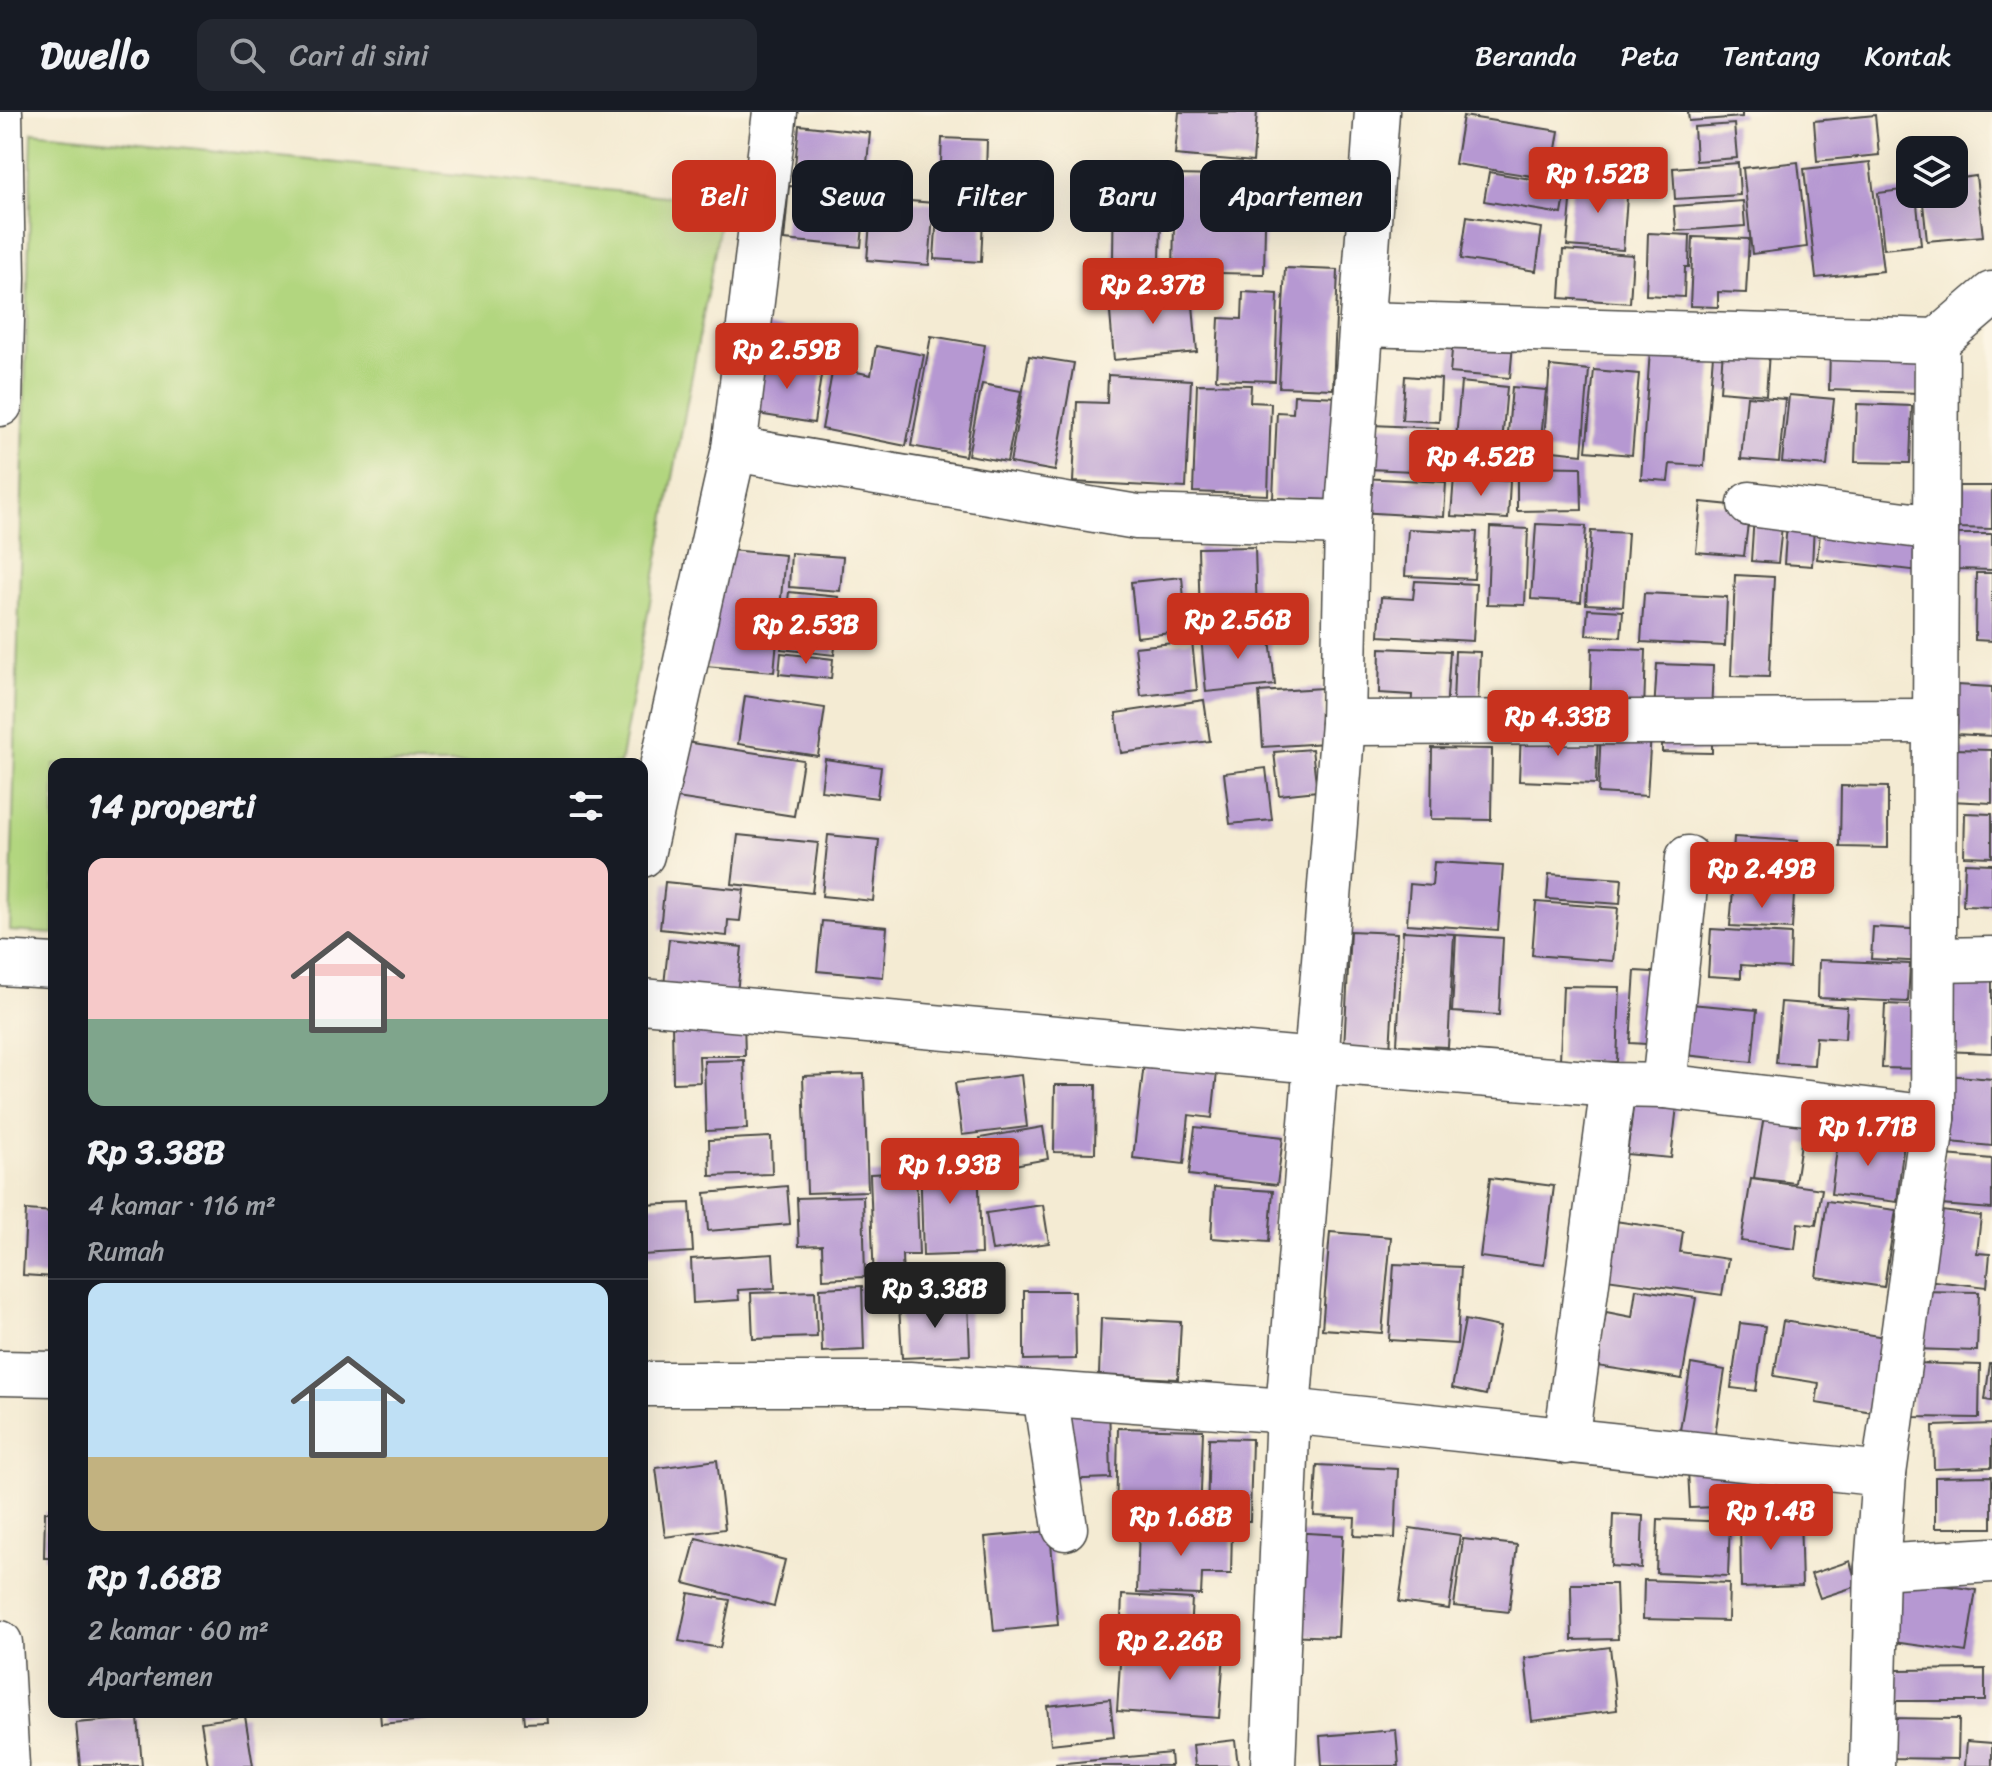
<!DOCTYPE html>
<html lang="id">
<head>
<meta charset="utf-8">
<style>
  :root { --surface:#171b24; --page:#242831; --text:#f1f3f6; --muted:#9ea1a6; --line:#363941; --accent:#c8321e }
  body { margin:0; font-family:Sriracha,sans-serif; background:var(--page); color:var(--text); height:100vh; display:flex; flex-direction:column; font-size:30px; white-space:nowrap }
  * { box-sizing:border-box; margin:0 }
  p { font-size:26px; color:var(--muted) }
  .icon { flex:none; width:44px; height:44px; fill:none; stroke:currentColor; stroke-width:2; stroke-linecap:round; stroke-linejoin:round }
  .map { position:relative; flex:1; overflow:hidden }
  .sheet { position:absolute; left:48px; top:646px; width:600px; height:960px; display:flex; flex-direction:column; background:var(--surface); border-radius:16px; box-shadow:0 8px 32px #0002 }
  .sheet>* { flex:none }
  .guide { position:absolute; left:672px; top:48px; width:760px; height:72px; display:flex; gap:16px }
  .tools { position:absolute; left:1896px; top:24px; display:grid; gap:16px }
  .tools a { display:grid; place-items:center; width:72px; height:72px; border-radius:16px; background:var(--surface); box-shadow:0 8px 32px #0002; font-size:40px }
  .price { position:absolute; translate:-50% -68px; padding:0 18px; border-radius:8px; background:var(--accent); color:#fff; font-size:26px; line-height:52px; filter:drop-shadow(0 2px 4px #0008) }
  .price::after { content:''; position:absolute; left:50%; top:48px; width:24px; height:18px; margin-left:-12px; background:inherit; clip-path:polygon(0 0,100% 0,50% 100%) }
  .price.current { background:#222; color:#fff }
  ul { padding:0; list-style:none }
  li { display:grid; align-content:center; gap:16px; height:424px; padding:0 40px }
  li+li { border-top:2px solid var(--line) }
  li span { display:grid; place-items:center; height:248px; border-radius:16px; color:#555 }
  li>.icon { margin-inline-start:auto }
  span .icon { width:144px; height:144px; fill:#fffc; stroke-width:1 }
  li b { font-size:34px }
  h2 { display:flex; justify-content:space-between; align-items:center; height:96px; padding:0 40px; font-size:34px }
  .pill { padding:0 28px; border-radius:16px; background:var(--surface); box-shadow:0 8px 32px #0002; font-size:28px; line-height:72px }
  .pill.current { background:var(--accent); color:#fff }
  header { display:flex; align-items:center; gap:48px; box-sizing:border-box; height:112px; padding:0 40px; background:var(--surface); border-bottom:2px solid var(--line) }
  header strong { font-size:38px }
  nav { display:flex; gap:44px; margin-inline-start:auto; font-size:28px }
  .search { width:560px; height:72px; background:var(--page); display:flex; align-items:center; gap:20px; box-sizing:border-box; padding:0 28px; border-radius:16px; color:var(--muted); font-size:30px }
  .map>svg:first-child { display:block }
  .green { fill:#b2d67f; stroke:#6e8055; stroke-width:2 }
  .building { fill:#b698d2 }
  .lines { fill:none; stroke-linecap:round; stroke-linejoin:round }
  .minor-casing { stroke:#494844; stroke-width:47 }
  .minor { stroke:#fff; stroke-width:44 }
</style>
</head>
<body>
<header>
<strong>Dwello</strong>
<div class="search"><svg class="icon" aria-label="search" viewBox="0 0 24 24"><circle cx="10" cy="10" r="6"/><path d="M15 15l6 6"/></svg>Cari di sini</div>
<nav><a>Beranda</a><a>Peta</a><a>Tentang</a><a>Kontak</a></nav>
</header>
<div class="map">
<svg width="1992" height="1654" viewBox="0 0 1992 1654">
  <rect width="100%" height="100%" fill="#fcf5e5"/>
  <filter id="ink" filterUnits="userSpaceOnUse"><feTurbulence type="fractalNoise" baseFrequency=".0125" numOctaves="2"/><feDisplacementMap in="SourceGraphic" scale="16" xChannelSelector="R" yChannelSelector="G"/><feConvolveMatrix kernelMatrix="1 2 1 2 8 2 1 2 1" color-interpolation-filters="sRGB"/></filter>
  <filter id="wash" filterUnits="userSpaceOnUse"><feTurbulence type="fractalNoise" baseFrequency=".006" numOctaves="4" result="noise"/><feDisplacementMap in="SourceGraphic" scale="32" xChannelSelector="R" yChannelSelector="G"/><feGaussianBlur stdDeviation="1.8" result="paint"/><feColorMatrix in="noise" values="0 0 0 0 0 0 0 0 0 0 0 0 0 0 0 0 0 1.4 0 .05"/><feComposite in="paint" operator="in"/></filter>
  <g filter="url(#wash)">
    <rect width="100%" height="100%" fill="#f4ebd3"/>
    <!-- green -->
    <polygon class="green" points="32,20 724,90 620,652 54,652 54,822 10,819"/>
    <g id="blocks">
      <!-- building -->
      <g class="building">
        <polygon points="1179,0 1257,0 1253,50 1175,43"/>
        <polygon points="1688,0 1742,0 1742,5 1689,9"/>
        <polygon points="1875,3 1879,43 1817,49 1814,9"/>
        <polygon points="1463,4 1559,19 1551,67 1455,52"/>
        <polygon points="1734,12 1737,46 1696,49 1694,15"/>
        <polygon points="799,13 870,21 865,71 794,64"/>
        <polygon points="942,26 987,28 985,96 939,95"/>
        <polygon points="1798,50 1807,135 1752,142 1743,56"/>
        <polygon points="1870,50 1883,159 1816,166 1804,57"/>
        <polygon points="1738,51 1740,83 1675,87 1673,56"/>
        <polygon points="1489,60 1567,73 1562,102 1484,89"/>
        <polygon points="1175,63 1266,65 1264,162 1173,160"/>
        <polygon points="1114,64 1162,64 1160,149 1113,149"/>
        <polygon points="1976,64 1983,124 1927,129 1922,82 1954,82 1954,67"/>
        <polygon points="1573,68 1628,72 1623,138 1567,134"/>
        <polygon points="789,74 866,82 861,135 784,128"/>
        <polygon points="1910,77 1910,82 1916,82 1921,133 1884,137 1878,81"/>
        <polygon points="872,86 934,91 929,153 867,148"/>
        <polygon points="1743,89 1745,114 1676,119 1674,94"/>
        <polygon points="937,102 983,105 981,150 934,147"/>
        <polygon points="1467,104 1542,116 1536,159 1461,147"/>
        <polygon points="1648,121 1690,123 1689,155 1685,155 1684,185 1646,183"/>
        <polygon points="1693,125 1749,127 1746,181 1718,180 1718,195 1690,194"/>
        <polygon points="1563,138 1633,143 1630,191 1560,186"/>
        <polygon points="1285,156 1338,158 1333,277 1279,275"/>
        <polygon points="1243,180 1278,182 1275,269 1216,267 1219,206 1242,207"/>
        <polygon points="1192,181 1197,240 1114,248 1109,189"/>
        <polygon points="765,214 827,226 822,253 760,242"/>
        <polygon points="931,224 985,233 965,344 911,334"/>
        <polygon points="1453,227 1513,232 1510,266 1450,261"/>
        <polygon points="876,234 924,243 906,334 822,317 833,255 871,263"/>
        <polygon points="1723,237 1769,240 1766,283 1720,279"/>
        <polygon points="1650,238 1713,243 1704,354 1670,352 1668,369 1641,367"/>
        <polygon points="1830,239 1921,243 1919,281 1829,278"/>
        <polygon points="1029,244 1074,251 1055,359 1010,351"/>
        <polygon points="760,248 822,257 814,311 752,301"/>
        <polygon points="1550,254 1589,258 1582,342 1543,338"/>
        <polygon points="1594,258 1639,262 1632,343 1586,339"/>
        <polygon points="1108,263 1191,268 1186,376 1073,370 1077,290 1107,291"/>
        <polygon points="1405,264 1441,267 1439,310 1402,308"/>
        <polygon points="1461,270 1507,275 1502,331 1456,327"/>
        <polygon points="982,272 1021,279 1007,350 968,343"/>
        <polygon points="1197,272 1251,273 1250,290 1271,291 1268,383 1193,380"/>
        <polygon points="1512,275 1546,278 1540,335 1507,332"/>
        <polygon points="1294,283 1339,285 1335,388 1273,386 1277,300 1293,301"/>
        <polygon points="1789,283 1834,287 1827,354 1782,350"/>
        <polygon points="1747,284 1785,287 1779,350 1741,347"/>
        <polygon points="1857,292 1912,294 1910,351 1855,350"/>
        <polygon points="1372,313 1438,316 1435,360 1369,357"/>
        <polygon points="1452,337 1511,340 1510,363 1451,360"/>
        <polygon points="1517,354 1581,355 1582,398 1517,399"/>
        <polygon points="1454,365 1510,369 1508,407 1451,404"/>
        <polygon points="1360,366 1446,370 1444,405 1358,400"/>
        <polygon points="1959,374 1992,374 1992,417 1958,416"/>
        <polygon points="1701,390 1750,395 1744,444 1696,440"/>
        <polygon points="1754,403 1783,405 1778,451 1751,449"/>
        <polygon points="1822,406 1925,418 1920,459 1817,447"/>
        <polygon points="1787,410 1814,412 1812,454 1784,452"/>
        <polygon points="1536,412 1586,414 1581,490 1531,487"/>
        <polygon points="1490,415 1528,417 1525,493 1487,492"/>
        <polygon points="1408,417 1477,420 1474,467 1405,464"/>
        <polygon points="1591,419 1628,421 1623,494 1586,492"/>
        <polygon points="1958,422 1992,422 1992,458 1956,457"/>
        <polygon points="1255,435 1257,507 1200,508 1198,436"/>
        <polygon points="718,437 785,443 774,560 706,554"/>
        <polygon points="791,441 843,445 840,479 789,475"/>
        <polygon points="1976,461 1992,461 1992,529 1975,528"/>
        <polygon points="1735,463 1774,465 1769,565 1731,564"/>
        <polygon points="1182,465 1187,519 1137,525 1131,470"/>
        <polygon points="1415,469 1476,472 1473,529 1379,524 1381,485 1413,487"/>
        <polygon points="789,480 839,485 837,509 786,505"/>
        <polygon points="1644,481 1727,485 1725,534 1641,530"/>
        <polygon points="1588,497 1623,499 1621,525 1586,523"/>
        <polygon points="784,506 838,512 834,543 781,537"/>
        <polygon points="1269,517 1275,573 1206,580 1201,524"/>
        <polygon points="1192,529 1197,578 1141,584 1135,535"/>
        <polygon points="1380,536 1450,539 1446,601 1411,600 1412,583 1379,581"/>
        <polygon points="1592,536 1646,538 1644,599 1590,598"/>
        <polygon points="1455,539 1480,540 1478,593 1453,592"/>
        <polygon points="781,541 833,547 831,567 779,562"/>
        <polygon points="1657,552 1713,554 1711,602 1654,600"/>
        <polygon points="1957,573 1992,575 1992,624 1955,622"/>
        <polygon points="1322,576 1326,631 1263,635 1259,580"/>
        <polygon points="745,584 825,596 818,644 738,632"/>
        <polygon points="1204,588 1210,629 1121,641 1116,601"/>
        <polygon points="1662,614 1712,615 1712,641 1662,640"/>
        <polygon points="1601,618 1651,620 1647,684 1598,681"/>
        <polygon points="1521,619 1598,622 1596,672 1519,669"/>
        <polygon points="679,629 803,648 794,704 670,685"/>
        <polygon points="1432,636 1492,637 1491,708 1431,707"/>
        <polygon points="1312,637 1317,679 1279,683 1274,640"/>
        <polygon points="1952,637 1992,638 1992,691 1950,689"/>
        <polygon points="825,647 881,655 877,686 821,679"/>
        <polygon points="1266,656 1272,708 1230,712 1224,661"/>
        <polygon points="1841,674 1888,675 1888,736 1840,735"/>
        <polygon points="1965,701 1992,702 1992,745 1964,744"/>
        <polygon points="738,723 818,731 812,781 732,772"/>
        <polygon points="828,723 879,728 873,789 822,784"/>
        <polygon points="1734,725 1798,729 1796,777 1731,773"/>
        <polygon points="1434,750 1503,754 1498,818 1407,812 1410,772 1432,774"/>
        <polygon points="1965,751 1992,752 1992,795 1963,794"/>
        <polygon points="1549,762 1622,767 1620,792 1547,787"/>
        <polygon points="665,770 744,778 740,809 728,808 727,824 660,817"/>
        <polygon points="1733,778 1794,782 1792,817 1730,814"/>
        <polygon points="1536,790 1618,796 1613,849 1532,843"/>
        <polygon points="822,809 887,815 883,865 817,859"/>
        <polygon points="1873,815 1928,818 1927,850 1871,847"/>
        <polygon points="1711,817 1791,822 1790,856 1741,853 1741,866 1708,864"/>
        <polygon points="1350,819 1397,821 1390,938 1344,936"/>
        <polygon points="1403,819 1454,822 1448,935 1397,933"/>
        <polygon points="1456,823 1503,826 1499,903 1452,900"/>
        <polygon points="669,827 742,835 737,881 664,873"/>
        <polygon points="1819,848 1910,852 1908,890 1818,886"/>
        <polygon points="1945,856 1992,857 1992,941 1943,939"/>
        <polygon points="1635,859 1669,861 1664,933 1630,931"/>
        <polygon points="1563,874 1620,875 1617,950 1560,948"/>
        <polygon points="1781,890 1847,895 1845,927 1816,925 1814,953 1776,951"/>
        <polygon points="1690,892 1757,898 1752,950 1685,943"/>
        <polygon points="1885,892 1927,894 1923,957 1882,956"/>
        <polygon points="744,907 745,944 699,944 700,970 673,971 672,909"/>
        <polygon points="744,948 747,1017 706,1019 704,949"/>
        <polygon points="1144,951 1217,960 1212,1006 1189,1003 1184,1052 1133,1046"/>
        <polygon points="864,962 868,1079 807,1081 803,964"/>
        <polygon points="1021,963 1027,1015 962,1023 955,971"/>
        <polygon points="1946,963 1992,967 1992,1034 1939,1029"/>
        <polygon points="1055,973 1096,973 1095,1041 1054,1040"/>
        <polygon points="1635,981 1678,985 1671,1046 1627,1042"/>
        <polygon points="1766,991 1838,1002 1833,1036 1801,1031 1795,1071 1754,1066"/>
        <polygon points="1043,1015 1048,1047 985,1058 980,1026"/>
        <polygon points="1195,1015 1283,1025 1277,1073 1189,1063"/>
        <polygon points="1839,1022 1904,1029 1897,1090 1831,1082"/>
        <polygon points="771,1025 772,1062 710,1064 709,1028"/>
        <polygon points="978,1043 981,1142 923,1144 920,1045"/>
        <polygon points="1945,1043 1992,1047 1992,1097 1941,1093"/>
        <polygon points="916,1060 919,1143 902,1143 903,1171 874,1172 870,1062"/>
        <polygon points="1490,1066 1554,1074 1544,1153 1480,1145"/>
        <polygon points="1751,1067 1822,1077 1816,1113 1798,1111 1795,1137 1741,1129"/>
        <polygon points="787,1074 790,1112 708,1119 705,1081"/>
        <polygon points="1214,1075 1273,1079 1269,1130 1211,1126"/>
        <polygon points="863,1084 865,1165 823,1167 822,1133 799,1134 797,1086"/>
        <polygon points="1827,1089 1896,1098 1884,1175 1816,1165"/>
        <polygon points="690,1091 693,1140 642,1143 642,1093"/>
        <polygon points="1043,1093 1049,1131 992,1139 986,1101"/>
        <polygon points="26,1098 54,1100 54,1165 23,1163"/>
        <polygon points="1934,1098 1981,1104 1977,1141 1990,1142 1987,1175 1925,1168"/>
        <polygon points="1615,1109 1683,1119 1680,1140 1728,1147 1722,1183 1606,1167"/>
        <polygon points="1330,1120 1391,1125 1382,1221 1322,1217"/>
        <polygon points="773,1142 775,1176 738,1178 739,1188 693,1191 691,1147"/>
        <polygon points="1394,1152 1461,1155 1457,1232 1389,1228"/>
        <polygon points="862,1174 864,1238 822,1240 820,1176"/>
        <polygon points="1636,1177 1696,1186 1682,1267 1597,1254 1606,1200 1632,1205"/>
        <polygon points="815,1179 817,1225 753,1227 751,1181"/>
        <polygon points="1024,1179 1075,1179 1076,1247 1024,1248"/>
        <polygon points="1916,1179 1979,1180 1977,1239 1915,1237"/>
        <polygon points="968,1189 970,1243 902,1246 899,1193"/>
        <polygon points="1101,1206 1181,1210 1178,1267 1099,1263"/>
        <polygon points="1465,1208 1500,1215 1486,1283 1452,1276"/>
        <polygon points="1783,1209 1885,1225 1873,1300 1816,1291 1819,1271 1774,1264"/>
        <polygon points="1740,1211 1765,1214 1756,1279 1731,1276"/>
        <polygon points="1913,1251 1980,1253 1979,1306 1912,1305"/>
        <polygon points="1990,1251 1992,1251 1992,1289 1985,1288"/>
        <polygon points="1691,1252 1725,1258 1714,1329 1679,1324"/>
        <polygon points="1109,1291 1111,1366 1060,1368 1058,1292"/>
        <polygon points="1992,1312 1992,1355 1934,1357 1933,1314"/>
        <polygon points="1118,1316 1203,1318 1200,1410 1116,1408"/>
        <polygon points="1209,1326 1252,1327 1250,1409 1207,1408"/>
        <polygon points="717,1348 725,1417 665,1425 656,1356"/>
        <polygon points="1317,1353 1398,1357 1395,1426 1354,1424 1355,1406 1314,1404"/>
        <polygon points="1746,1357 1748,1394 1690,1396 1688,1358"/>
        <polygon points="1992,1364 1992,1416 1935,1416 1935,1365"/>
        <polygon points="45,1400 54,1400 54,1446 44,1446"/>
        <polygon points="1613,1402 1643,1404 1641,1456 1611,1454"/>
        <polygon points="1800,1403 1802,1474 1741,1476 1740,1405"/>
        <polygon points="1658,1407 1730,1410 1728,1464 1656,1461"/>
        <polygon points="1139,1413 1232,1417 1231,1462 1202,1462 1201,1483 1137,1481"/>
        <polygon points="1410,1416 1460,1423 1449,1497 1399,1490"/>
        <polygon points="1050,1419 1058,1513 994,1519 985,1425"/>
        <polygon points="1289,1420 1343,1423 1338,1525 1285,1523"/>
        <polygon points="696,1426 785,1448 774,1494 684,1471"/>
        <polygon points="1463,1427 1517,1433 1509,1500 1454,1494"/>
        <polygon points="1850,1449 1857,1474 1820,1486 1811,1462"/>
        <polygon points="1895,1466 1976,1478 1966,1540 1886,1529"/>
        <polygon points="1644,1468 1729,1471 1728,1509 1643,1507"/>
        <polygon points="1571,1472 1616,1472 1618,1527 1572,1528"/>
        <polygon points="689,1481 730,1488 720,1536 679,1529"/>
        <polygon points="1122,1483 1192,1487 1189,1536 1120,1533"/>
        <polygon points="1121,1535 1224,1542 1219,1606 1117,1599"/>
        <polygon points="1610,1535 1617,1598 1532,1609 1525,1546"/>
        <polygon points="1985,1557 1985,1589 1896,1589 1896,1558"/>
        <polygon points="1110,1587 1114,1625 1051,1632 1047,1594"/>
        <polygon points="380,1600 437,1600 437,1607 381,1612"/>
        <polygon points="523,1600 546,1600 547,1610 524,1611"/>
        <polygon points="245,1604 253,1654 208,1654 201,1610"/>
        <polygon points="138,1606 142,1654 80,1654 76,1611"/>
        <polygon points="1886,1606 1959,1607 1958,1647 1885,1646"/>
        <polygon points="1396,1618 1399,1654 1322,1654 1320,1624"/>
        <polygon points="1235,1628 1238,1654 1195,1654 1193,1633"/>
        <polygon points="1967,1629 1992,1631 1992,1654 1965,1654"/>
        <polygon points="1170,1641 1171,1654 1056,1654 1056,1652"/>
      </g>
    </g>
  </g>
  <g filter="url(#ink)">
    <use href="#blocks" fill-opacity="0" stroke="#494844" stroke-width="2"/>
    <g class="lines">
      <!-- minor casing -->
      <g class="minor-casing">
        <g id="minor">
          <polyline points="0,0 3,166 0,292"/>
          <polyline points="1362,212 1937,229"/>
          <polyline points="734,337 1137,405 1347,411"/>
          <polyline points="1750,392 1936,416"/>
          <polyline points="1343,611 1935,609"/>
          <polyline points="642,743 734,337 775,0"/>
          <polyline points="1934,848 1992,847"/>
          <polyline points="0,851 54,854"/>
          <polyline points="642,889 1316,949 1613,973 1664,974 1933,1006"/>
          <polyline points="1664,974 1688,746"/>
          <polyline points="0,1261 54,1262"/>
          <polyline points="642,1272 909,1272 1288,1299 1884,1362"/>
          <polyline points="1045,1282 1065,1416"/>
          <polyline points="1566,1330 1613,973"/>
          <polyline points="1877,1455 1992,1448"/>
          <polyline points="0,1531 7,1654"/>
          <polyline points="1273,1654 1288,1299 1343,611 1347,411 1377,0"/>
          <polyline points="1872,1654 1877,1455 1884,1362 1933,1006 1937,229 1992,182"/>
        </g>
      </g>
      <!-- minor -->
      <use href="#minor" class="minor"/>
    </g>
  </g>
</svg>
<div class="tools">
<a><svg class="icon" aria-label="layers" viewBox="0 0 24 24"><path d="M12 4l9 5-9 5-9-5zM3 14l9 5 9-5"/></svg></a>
</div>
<b class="price" style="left:1598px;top:103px">Rp 1.52B</b>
<b class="price" style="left:1153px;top:214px">Rp 2.37B</b>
<b class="price" style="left:787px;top:279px">Rp 2.59B</b>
<b class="price" style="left:1481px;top:386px">Rp 4.52B</b>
<b class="price" style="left:1238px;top:549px">Rp 2.56B</b>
<b class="price" style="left:806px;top:554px">Rp 2.53B</b>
<b class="price" style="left:1558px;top:646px">Rp 4.33B</b>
<b class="price" style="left:1762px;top:798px">Rp 2.49B</b>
<b class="price" style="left:1868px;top:1056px">Rp 1.71B</b>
<b class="price" style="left:950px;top:1094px">Rp 1.93B</b>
<b class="price current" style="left:935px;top:1218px">Rp 3.38B</b>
<b class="price" style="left:1771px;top:1440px">Rp 1.4B</b>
<b class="price" style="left:1181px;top:1446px">Rp 1.68B</b>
<b class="price" style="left:1170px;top:1570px">Rp 2.26B</b>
<div class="guide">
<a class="pill current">Beli</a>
<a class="pill">Sewa</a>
<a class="pill">Filter</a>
<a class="pill">Baru</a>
<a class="pill">Apartemen</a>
</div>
<section class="sheet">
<h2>14 properti<svg class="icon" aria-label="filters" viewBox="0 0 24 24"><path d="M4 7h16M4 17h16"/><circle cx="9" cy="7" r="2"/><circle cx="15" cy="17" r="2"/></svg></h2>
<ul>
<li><span style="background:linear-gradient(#f6c9c9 65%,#7fa58c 0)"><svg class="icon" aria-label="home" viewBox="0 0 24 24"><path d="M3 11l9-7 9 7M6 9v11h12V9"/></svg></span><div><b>Rp 3.38B</b><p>4 kamar · 116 m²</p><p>Rumah</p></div></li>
<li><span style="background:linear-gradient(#bfe0f5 70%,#c2b280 0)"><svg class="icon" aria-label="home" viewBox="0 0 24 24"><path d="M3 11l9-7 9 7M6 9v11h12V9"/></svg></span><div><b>Rp 1.68B</b><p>2 kamar · 60 m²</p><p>Apartemen</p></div></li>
</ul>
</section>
</div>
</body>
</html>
